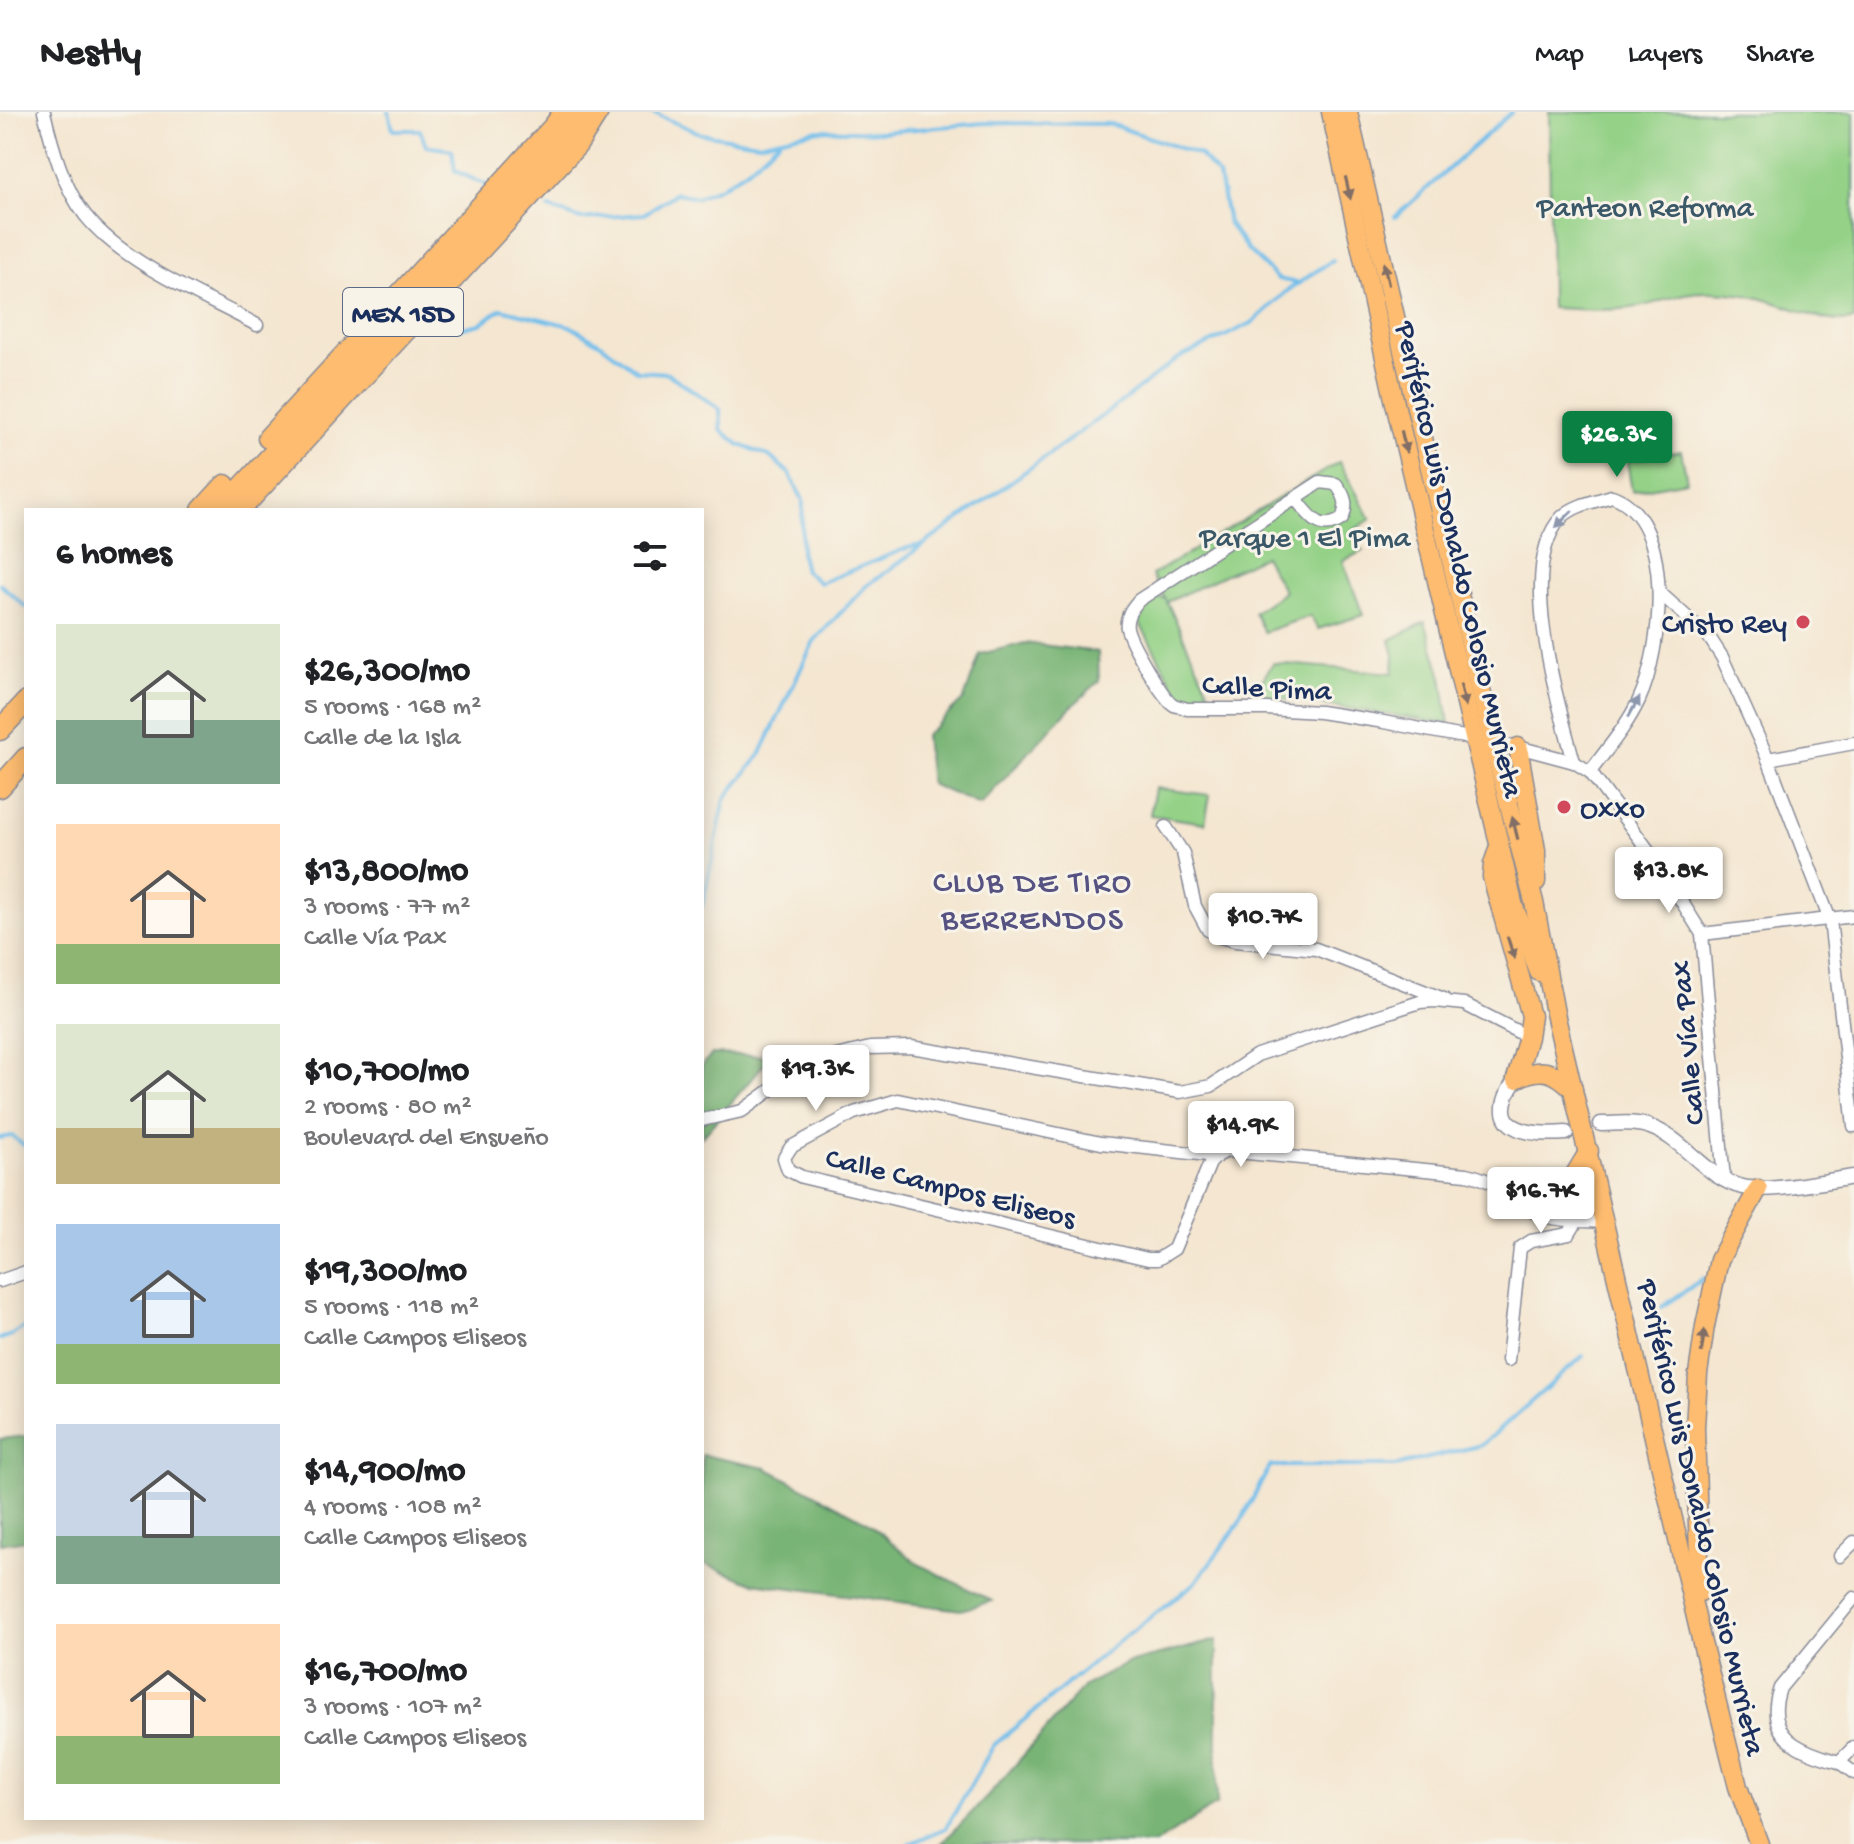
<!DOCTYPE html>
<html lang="en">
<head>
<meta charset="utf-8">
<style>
  :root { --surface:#fff; --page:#f6f6f6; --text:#202124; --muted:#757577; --line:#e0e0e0; --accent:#0b8043 }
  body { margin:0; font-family:"Gochi Hand",sans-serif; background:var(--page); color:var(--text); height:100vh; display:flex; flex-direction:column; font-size:30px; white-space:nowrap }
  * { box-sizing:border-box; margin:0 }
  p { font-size:26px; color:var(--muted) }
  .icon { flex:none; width:44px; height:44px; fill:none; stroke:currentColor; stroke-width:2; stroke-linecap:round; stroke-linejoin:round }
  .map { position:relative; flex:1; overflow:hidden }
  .drawer { position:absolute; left:24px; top:396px; width:680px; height:1312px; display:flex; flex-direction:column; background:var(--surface); border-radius:0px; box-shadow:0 4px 20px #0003 }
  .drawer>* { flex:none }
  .price { position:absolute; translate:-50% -68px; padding:0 18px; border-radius:8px; background:#fff; color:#222; font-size:26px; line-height:52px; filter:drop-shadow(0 2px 4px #0008) }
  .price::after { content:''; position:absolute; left:50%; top:48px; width:24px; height:18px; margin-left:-12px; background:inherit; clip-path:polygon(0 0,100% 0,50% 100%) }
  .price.selected { background:var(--accent); color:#fff }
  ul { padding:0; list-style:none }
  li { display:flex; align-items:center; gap:24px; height:200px; padding:0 32px }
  li span { display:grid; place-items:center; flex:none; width:224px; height:160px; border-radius:0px; color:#555 }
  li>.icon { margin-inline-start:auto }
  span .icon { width:96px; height:96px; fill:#fffc; stroke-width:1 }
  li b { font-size:34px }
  h2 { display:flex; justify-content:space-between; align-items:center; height:96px; padding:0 32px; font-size:34px }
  header { display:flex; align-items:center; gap:48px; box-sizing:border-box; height:112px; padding:0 40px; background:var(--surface); border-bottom:2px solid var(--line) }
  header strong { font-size:38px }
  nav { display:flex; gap:44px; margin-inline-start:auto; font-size:28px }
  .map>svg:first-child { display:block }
  .green { fill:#95d288; stroke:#588073; stroke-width:2 }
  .forest { fill:#78b474; stroke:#4a7269; stroke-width:2 }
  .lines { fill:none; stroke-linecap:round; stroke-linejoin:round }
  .stream { stroke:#71beeb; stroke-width:4 }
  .minor-casing { stroke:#888a97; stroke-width:15 }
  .tertiary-casing { stroke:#888a97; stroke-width:17 }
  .primary-casing { stroke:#888a97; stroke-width:21 }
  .trunk-casing { stroke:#888a97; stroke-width:23 }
  .minor { stroke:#fff; stroke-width:12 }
  .tertiary { stroke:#fff; stroke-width:14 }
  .primary { stroke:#fdbc6f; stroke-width:18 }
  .trunk { stroke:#fdbc6f; stroke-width:20 }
  .oneway { fill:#816e66 }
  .oneway2 { fill:#8d97ae }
  .poi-dot { fill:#d1495b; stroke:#f7f3e8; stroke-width:3 }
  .labels { text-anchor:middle; stroke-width:6; stroke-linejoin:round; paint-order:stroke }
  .shield { fill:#f7f3e8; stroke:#5d6a87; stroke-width:2 }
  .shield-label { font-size:28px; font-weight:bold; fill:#1b2f5e }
  .park-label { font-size:30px; fill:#3a5868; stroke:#f7f3e8 }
  .street-label { font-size:30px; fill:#1b2f5e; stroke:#f7f3e8 }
  .poi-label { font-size:30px; fill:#1b2f5e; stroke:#f7f3e8; text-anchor:end }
  .neighbourhood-label { font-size:32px; letter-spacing:2px; fill:#565383; stroke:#f7f3e8 }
</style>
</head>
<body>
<header>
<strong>Nestly</strong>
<nav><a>Map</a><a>Layers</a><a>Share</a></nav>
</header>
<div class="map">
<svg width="1854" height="1732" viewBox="0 0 1854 1732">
  <rect width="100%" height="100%" fill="#f7f3e8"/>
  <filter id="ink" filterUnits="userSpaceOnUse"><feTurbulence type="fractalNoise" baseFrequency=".0125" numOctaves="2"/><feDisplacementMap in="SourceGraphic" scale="16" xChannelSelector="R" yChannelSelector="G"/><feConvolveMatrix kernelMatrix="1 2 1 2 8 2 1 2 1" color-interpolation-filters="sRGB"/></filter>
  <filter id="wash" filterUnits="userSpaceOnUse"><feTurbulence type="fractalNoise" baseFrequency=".006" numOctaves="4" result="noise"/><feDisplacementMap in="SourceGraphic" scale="32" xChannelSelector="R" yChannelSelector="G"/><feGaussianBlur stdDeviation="1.8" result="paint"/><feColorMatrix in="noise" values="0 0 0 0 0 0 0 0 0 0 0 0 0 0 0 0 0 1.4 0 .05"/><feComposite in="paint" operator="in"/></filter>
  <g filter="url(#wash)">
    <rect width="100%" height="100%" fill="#f4e6d0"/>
    <!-- green -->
    <g class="green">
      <path d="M1549,0H1854V208C1821,212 1807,200 1777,191C1755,184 1733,180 1710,180C1678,179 1665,191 1637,195C1609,200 1580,197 1551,196Z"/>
      <polygon points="1681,339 1687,369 1632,379 1627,349"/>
      <polygon points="1339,350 1371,407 1349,421 1363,439 1343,449 1363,503 1318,517 1310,504 1264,520 1254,500 1284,480 1264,444 1167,490 1211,584 1182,589 1133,499 1159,485 1166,488 1152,463"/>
      <polygon points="1425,510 1442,565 1449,612 1253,582 1273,551 1393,561 1394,543 1390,528"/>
      <polygon points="1155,676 1210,683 1205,711 1150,703"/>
    </g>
    <!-- forest -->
    <g class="forest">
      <polygon points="1025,531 1098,540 1099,569 1068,598 980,693 930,672 925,624 964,587 980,542"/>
      <polygon points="712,942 771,944 702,1025 702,954"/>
      <polygon points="26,1324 26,1428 0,1432 0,1327"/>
      <polygon points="702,1343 766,1356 866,1409 918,1452 992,1489 961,1498 753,1471 702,1451"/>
      <polygon points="1217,1528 1217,1692 1155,1732 941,1732 988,1684 1084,1574 1128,1551"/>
    </g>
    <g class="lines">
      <!-- stream -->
      <g class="stream">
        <polyline points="389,0 393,18 420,18 426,34 452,38 455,59 491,75"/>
        <polyline points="650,0 702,22 758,31 819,18 882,20 985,11 1110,12 1200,43 1219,64 1228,111 1248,138 1278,167 1297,171"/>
        <polyline points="549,96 581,107 644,102 676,81 697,85 721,75 748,57 779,29"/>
        <polyline points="1395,105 1512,0"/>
        <polyline points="458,217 480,212 501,197 570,214 601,232 637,259 667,261 720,297 721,318 740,333 769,344 789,361 803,388 801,442 805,459 820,471 907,436 922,433"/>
        <polyline points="0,472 26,495"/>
        <polyline points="702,795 725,687 760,643 814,529 865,475 1112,297 1177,247 1252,211 1287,179 1333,148"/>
        <polyline points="0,1026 12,1024 26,1035"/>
        <polyline points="1662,1195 1704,1166"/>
        <polyline points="0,1227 12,1223 26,1214"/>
        <polyline points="909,1732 946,1716 994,1633 1109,1537 1195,1471 1241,1409 1270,1354 1395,1354 1482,1333 1583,1244"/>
      </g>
    </g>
  </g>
  <g filter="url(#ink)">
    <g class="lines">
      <!-- minor casing -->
      <g class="minor-casing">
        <g id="minor">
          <path d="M44,0C52,34 63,75 85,103C124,152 202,183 257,213"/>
          <path d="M1295,386C1310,403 1319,422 1342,407C1348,393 1346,385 1336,372L1320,370L1139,488C1132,496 1125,505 1127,516C1130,530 1163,587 1174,593C1176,594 1185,596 1187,597H1266L1320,600L1378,609L1518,635L1574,650L1590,660L1657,750L1702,822L1724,1068"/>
          <polyline points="1660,481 1709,525 1722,545 1768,647 1830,808 1854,1014"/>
          <polyline points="1768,647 1854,631"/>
          <path d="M1574,650C1559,593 1515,453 1562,405C1574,393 1596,389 1612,384C1677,407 1662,539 1639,588C1627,614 1607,637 1590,660"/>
          <polyline points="1166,715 1183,741 1195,794 1208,818 1221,825 1235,829 1316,837 1444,887"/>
          <polyline points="1702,822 1854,804"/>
          <polyline points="702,1008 742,999 801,956 832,945 870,936 911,935 1180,980 1211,974 1257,943 1272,938 1420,890 1434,889 1464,892 1528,925"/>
          <path d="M1217,1044L1101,1031L898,988L854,1001L791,1035L784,1046L788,1058L802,1065L1148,1147H1158L1174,1137L1210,1051L1217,1044L1227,1039L1467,1062C1493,1067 1513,1085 1537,1090C1557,1095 1581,1090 1601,1088"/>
          <path d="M1511,1083C1536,1111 1570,1108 1605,1110"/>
          <polyline points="0,1169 26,1160"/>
          <polyline points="1508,1248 1520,1136 1531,1129 1569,1122 1577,1109"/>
          <polyline points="1840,1444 1854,1430"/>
          <path d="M1854,1486L1780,1576C1763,1625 1799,1639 1839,1650L1854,1635"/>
          <polyline points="1839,1650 1854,1661"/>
        </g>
      </g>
      <!-- tertiary casing -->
      <g class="tertiary-casing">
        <g id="tertiary">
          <path d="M1516,967C1482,1017 1526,1024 1566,1021"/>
          <path d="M1601,1012C1617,1012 1635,1009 1650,1015C1685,1027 1706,1067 1743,1075C1771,1081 1824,1069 1854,1065"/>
        </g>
      </g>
      <!-- primary casing -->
      <g class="primary-casing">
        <g id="primary">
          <polyline points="1331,0 1394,287 1514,795 1539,860"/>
          <polyline points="1348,0 1493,630 1534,790 1555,901 1702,1531 1738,1675 1759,1732"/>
          <polyline points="1518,635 1536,738 1536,770"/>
          <polyline points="1498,737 1493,752 1492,765 1531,904 1528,925 1516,967"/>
          <path d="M1516,967C1540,954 1554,958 1573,977"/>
          <polyline points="1546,1092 1569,1072 1589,1039"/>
          <polyline points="1700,1480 1695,1316 1698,1262 1705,1214 1719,1148 1758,1077"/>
        </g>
      </g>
      <!-- trunk casing -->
      <g class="trunk-casing">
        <g id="trunk">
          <polyline points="268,326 554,14 564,0"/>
          <polyline points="202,398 225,373"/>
          <polyline points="221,398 561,30 582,0"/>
          <polyline points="240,398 577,33 598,0"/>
          <polyline points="0,618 26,590"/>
          <polyline points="0,675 26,646"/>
        </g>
      </g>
      <!-- minor -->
      <use href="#minor" class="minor"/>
      <!-- tertiary -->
      <use href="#tertiary" class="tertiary"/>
      <!-- primary -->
      <use href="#primary" class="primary"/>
      <!-- trunk -->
      <use href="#trunk" class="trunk"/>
    </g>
    <!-- one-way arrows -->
    <defs><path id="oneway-solid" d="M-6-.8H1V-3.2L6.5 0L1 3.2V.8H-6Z" transform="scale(2)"/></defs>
    <g class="oneway">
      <use href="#oneway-solid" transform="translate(1348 76) rotate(77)"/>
      <use href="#oneway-solid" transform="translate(1386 162) rotate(-103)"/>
      <use href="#oneway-solid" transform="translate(1404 330) rotate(77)"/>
      <use href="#oneway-solid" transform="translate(1463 583) rotate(77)"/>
      <use href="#oneway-solid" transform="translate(1515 716) rotate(-104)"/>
      <use href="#oneway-solid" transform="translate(1511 836) rotate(72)"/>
      <use href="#oneway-solid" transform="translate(1703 1229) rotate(-82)"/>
    </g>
    <g class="oneway2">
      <use href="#oneway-solid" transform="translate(1564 407) rotate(135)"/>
      <use href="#oneway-solid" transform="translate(1634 595) rotate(-61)"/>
    </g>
  </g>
  <!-- markers -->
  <g class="poi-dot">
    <circle cx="1803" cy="510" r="8"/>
    <circle cx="1564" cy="695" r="8"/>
  </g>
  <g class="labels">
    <!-- shield labels -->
    <rect class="shield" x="343" y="176" width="120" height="48" rx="6"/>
    <g class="shield-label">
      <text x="403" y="210">MEX 15D</text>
    </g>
    <!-- park labels -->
    <g class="park-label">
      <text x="1645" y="104">Panteon Reforma</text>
      <text x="1305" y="434">Parque 1 El Pima</text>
    </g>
    <!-- street labels -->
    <g class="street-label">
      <text transform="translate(1461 447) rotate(77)" y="10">Periférico Luis Donaldo Colosio Murrieta</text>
      <text transform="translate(1267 574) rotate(3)" y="10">Calle Pima</text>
      <text transform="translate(1686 931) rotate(-95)" y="10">Calle Vía Pax</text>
      <text transform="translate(951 1074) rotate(14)" y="10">Calle Campos Eliseos</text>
      <text transform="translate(1703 1405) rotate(77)" y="10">Periférico Luis Donaldo Colosio Murrieta</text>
    </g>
    <!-- poi labels -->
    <g class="poi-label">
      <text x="1787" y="520">Cristo Rey</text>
      <text x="1580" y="705" text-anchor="start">Oxxo</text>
    </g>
    <!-- neighbourhood labels -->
    <g class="neighbourhood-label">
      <text x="1033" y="779">CLUB DE TIRO<tspan x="1033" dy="37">BERRENDOS</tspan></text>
    </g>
  </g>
</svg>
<b class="price selected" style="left:1617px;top:367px">$26.3K</b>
<b class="price" style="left:1669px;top:803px">$13.8K</b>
<b class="price" style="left:1263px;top:849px">$10.7K</b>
<b class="price" style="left:816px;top:1001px">$19.3K</b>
<b class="price" style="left:1241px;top:1057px">$14.9K</b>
<b class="price" style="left:1541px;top:1123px">$16.7K</b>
<section class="drawer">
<h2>6 homes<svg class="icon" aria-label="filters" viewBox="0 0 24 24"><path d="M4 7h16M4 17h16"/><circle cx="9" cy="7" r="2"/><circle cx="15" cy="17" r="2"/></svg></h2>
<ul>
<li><span style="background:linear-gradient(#dfe7d0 60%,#7fa58c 0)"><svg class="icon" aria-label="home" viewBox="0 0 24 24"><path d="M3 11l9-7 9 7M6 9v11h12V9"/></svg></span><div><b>$26,300/mo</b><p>5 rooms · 168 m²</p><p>Calle de la Isla</p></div></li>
<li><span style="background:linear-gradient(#ffd9b3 75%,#8fb573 0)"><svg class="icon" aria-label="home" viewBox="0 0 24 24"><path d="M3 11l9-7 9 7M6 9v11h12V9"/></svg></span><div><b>$13,800/mo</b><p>3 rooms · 77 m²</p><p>Calle Vía Pax</p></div></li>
<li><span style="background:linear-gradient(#dfe7d0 65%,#c2b280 0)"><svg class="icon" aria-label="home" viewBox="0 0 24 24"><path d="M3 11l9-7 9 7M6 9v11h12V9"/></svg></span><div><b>$10,700/mo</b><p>2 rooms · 80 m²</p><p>Boulevard del Ensueño</p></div></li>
<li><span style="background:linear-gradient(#a9c7e8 75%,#8fb573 0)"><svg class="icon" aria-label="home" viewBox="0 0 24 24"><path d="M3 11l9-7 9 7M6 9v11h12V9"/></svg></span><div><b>$19,300/mo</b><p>5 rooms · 118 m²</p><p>Calle Campos Eliseos</p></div></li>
<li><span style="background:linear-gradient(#c9d6e8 70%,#7fa58c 0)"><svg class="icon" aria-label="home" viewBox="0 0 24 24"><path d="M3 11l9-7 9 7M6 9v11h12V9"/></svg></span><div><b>$14,900/mo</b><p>4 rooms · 108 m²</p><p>Calle Campos Eliseos</p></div></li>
<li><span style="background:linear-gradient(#ffd9b3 70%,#8fb573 0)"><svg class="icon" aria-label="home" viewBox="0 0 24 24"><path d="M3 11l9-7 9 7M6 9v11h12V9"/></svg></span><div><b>$16,700/mo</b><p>3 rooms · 107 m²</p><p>Calle Campos Eliseos</p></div></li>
</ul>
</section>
</div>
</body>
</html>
